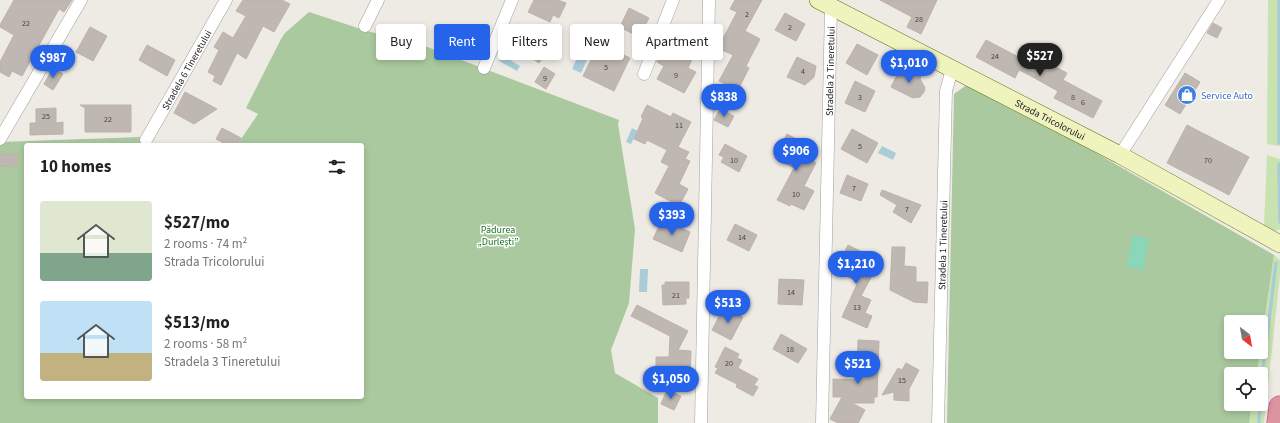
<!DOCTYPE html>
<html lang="en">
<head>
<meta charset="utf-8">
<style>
  :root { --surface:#fff; --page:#f2f2f2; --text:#222; --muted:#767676; --accent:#2563eb }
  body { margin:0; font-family:"Source Sans 3",sans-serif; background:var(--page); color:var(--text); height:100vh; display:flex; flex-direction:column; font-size:15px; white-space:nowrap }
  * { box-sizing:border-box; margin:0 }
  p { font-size:13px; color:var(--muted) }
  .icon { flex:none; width:22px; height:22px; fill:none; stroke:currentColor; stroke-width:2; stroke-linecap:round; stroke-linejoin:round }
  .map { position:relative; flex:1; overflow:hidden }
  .sheet { position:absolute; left:24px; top:143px; width:340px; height:256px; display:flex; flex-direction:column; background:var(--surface); border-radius:4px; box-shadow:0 2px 6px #0003 }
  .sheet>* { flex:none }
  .top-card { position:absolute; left:376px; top:24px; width:380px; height:36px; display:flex; gap:8px }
  .needle { width:26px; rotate:149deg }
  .tools { position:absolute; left:1224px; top:315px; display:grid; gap:8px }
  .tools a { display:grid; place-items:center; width:44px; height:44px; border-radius:4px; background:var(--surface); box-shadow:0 2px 6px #0003; font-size:20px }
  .price { position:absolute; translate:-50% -34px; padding:0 9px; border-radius:14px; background:var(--accent); color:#fff; font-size:13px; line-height:26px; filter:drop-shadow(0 1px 2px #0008) }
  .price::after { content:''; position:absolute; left:50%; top:24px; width:12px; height:9px; margin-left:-6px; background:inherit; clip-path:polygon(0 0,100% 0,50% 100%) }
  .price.current { background:#222; color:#fff }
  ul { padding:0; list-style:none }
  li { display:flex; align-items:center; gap:12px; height:100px; padding:0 16px }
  li span { display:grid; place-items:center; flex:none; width:112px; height:80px; border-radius:4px; color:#555 }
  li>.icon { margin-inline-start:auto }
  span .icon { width:48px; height:48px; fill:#fffc; stroke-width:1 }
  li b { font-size:17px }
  h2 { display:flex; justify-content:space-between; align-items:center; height:48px; padding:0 16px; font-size:17px }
  .tag { padding:0 14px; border-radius:4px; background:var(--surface); box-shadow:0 2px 6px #0003; font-size:14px; line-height:36px }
  .tag.current { background:var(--accent); color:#fff }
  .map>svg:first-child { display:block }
  .grass { fill:#c8e3b0 }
  .forest { fill:#aac99e }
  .pitch { fill:#8bd5b9 }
  .water { fill:#aaccd7 }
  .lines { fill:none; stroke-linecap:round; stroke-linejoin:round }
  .stream { stroke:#aaccd7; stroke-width:3.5 }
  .building { fill:#beb7b2; stroke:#beb2a9 }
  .street-casing { stroke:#9f9f9f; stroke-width:13 }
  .secondary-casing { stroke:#5f6a10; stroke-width:18 }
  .highway-casing { stroke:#c83666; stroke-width:23 }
  .street { stroke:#fff; stroke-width:12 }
  .secondary { stroke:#eff3be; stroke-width:17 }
  .highway { stroke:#dd94a1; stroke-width:22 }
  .labels { text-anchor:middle; stroke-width:3; stroke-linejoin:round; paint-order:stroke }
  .number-label { font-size:8px; fill:#464443 }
  .street-label { font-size:10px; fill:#1e1e1e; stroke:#fff }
  .shop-label { font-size:10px; fill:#366cbe; stroke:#fff; text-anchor:start }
  .park-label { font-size:10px; fill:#17711f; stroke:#fff }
</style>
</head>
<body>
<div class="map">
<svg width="1280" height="423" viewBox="0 0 1280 423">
  <rect width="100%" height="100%" fill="#eeebe5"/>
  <!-- grass -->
  <g class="grass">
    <polygon points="1268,0 1280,0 1280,146 1267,144"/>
    <polygon points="1267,155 1280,159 1280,229 1273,232 1264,226"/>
    <polygon points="1274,255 1280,260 1280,275 1264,423 1249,423 1252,404 1261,404 1261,374 1257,374 1260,352 1261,352 1261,344"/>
  </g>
  <!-- forest -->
  <g class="forest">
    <polygon points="309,12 367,31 422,45 619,120 618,124 635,229 629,303 611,350 615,373 658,398 658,423 0,423 0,142 140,137 154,145 26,145 26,397 362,397 362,145 237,145 258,114 246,108 281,39 285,33"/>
    <polygon points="968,84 1021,110 1274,255 1261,344 1261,322 1231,322 1231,352 1260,352 1257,374 1231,374 1231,404 1252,404 1249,423 947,423 954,94"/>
  </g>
  <!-- pitch -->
  <polygon class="pitch" points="1133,235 1149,239 1143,271 1126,267"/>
  <!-- water -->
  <g class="water">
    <polygon points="582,47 591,51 581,73 572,69"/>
    <polygon points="502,55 520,66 517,71 499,61"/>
    <polygon points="632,128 638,131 631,144 626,142"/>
    <polygon points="882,146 896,153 893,160 878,153"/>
    <polygon points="640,269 648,269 647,292 639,292"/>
  </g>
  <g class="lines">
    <!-- stream -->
    <g class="stream">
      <polyline points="1279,0 1279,143"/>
      <polyline points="1279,164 1280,222"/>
      <polyline points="1261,391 1263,369 1276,263"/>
      <polyline points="1259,423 1260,404"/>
    </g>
  </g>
  <!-- building -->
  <g class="building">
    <polygon points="14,0 72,0 64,12 59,9 22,76 12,71 9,77 0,72 0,62 14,35 0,27 0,25"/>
    <polygon points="243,0 282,0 290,4 274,32 263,26 246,59 237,53 221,85 213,81 215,76 208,72 219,50 214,47 223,32 233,38 246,16 236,11"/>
    <polygon points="534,0 558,0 566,3 559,18 553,15 550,22 528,12"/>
    <polygon points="735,0 762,0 745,31 760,39 746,66 749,68 738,90 719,81 733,55 718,48 737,12 730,9"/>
    <polygon points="880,0 937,0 921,34 907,27 912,17"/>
    <polygon points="629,8 649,18 639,37 620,27"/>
    <polygon points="785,13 805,24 796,41 775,30"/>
    <polygon points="1213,23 1222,28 1217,38 1207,33"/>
    <polygon points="90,27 107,36 93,61 76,52"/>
    <polygon points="679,29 701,39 688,68 696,72 684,93 657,79 664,66 657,62 659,55 660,54 665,56"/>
    <polygon points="521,33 524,38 526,34 538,41 540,38 551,46 539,63 513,45"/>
    <polygon points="986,40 1024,60 1028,53 1067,73 1063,80 1102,101 1093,118 1054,98 1058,91 1029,75 1019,70 1015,78 976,57"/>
    <polygon points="857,44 878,55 867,75 846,63"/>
    <polygon points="147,45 175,60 167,76 139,60"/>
    <polygon points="611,49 630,58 614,91 583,76 594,54 600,57 602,52 608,55"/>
    <polygon points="797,57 816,66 814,77 805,85 787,77"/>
    <polygon points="544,67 555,74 546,89 535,82"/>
    <polygon points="901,67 921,76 920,79 925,88 924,92 920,97 913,98 891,87"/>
    <polygon points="53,68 63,74 53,90 44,84"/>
    <polygon points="1185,73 1200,82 1180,114 1165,105"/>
    <polygon points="855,81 875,91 865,112 845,103"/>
    <polygon points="185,92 217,109 194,124 174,113"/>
    <polygon points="80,105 131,105 131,132 85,132 85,108"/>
    <polygon points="647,105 671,117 673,113 691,122 678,147 689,152 685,159 690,161 679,184 688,189 679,206 655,193 669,166 661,162 667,150 647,140 645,144 634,139 643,118 641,117"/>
    <polygon points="56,108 56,123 63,122 63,134 30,135 30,123 36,123 36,109"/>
    <polygon points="720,109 734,116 728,127 714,120"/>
    <polygon points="1187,125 1249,157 1229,195 1167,163"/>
    <polygon points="222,128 241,138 237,145 227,145 216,139"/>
    <polygon points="852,129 878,143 867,163 841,149"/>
    <polygon points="787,134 813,148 807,158 816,163 804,186 814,191 804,210 791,204 790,206 777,200 794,168 775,158"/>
    <polygon points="725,144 747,156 739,172 721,162 724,157 719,155"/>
    <polygon points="0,154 18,154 17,167 0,166"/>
    <polygon points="847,175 868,184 861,201 840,193"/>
    <polygon points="882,190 921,205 911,223 893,212 897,205 880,195"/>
    <polygon points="662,220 690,232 682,252 653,239"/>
    <polygon points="735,224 757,235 749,251 727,240"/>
    <polygon points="848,245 866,254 863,260 871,264 868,269 874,272 861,296 871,300 865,313 872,316 867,328 842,317 858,282 835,270"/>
    <polygon points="892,247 905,247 904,266 916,267 916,282 928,282 927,303 914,302 890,290"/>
    <polygon points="779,279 804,280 802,305 778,304"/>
    <polygon points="665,282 689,282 689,298 686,298 686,304 663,305 662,285 665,285"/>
    <polygon points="637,305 688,331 678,350 691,351 690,377 674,376 677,370 656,369 656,357 669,357 670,336 631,316"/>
    <polygon points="724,307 743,317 731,340 712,330"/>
    <polygon points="781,334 807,349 798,363 773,349"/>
    <polygon points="858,340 879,341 877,397 874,397 874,403 852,403 865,410 858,423 838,423 830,419 842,397 833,397 833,379 857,380"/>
    <polygon points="725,347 739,354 737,358 742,360 738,368 758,379 754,385 758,387 753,396 736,387 737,384 715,373 718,368 715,367"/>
    <polygon points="906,363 919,370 909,389 909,401 894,400 894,392 882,395 898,368 902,370"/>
    <polygon points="667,390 681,396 674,410 661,404"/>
  </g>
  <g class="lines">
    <!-- street casing -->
    <g class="street-casing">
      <g id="street">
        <polyline points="365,26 378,0"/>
        <polyline points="484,68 512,0"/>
        <polyline points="644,74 673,0"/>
        <polyline points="0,139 81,0"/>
        <path id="s1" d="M146,140L226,0"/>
        <polyline points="1120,155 1219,0"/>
        <polyline points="701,423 709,0"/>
        <path id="s2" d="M822,423L831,7"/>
        <path id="s3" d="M938,423L946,91L952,69"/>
      </g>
    </g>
    <!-- secondary casing -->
    <g class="secondary-casing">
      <g id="secondary">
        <path id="s4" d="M818,0L1120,155L1280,244"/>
      </g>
    </g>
    <!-- highway casing -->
    <g class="highway-casing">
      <polyline id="highway" points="1278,423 1280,407"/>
    </g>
    <!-- street -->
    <use href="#street" class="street"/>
    <!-- secondary -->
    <use href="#secondary" class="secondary"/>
    <!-- highway -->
    <use href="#highway" class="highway"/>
  </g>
  <!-- icons -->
  <defs>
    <g id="shop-disc" transform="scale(1)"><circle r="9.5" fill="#3f7fe0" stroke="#fff"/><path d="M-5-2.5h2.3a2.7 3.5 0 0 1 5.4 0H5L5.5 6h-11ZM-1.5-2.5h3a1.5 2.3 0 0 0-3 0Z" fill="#fff"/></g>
  </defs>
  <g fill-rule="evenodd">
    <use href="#shop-disc" x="1187" y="95"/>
  </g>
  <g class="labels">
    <!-- number labels -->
    <g class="number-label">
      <text x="747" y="17">2</text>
      <text x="919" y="22">28</text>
      <text x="26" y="26">22</text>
      <text x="790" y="30">2</text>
      <text x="995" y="59">24</text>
      <text x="606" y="70">5</text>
      <text x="803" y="74">4</text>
      <text x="676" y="78">9</text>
      <text x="545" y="81">9</text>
      <text x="860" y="100">3</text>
      <text x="1073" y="100">8</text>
      <text x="1083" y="105">6</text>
      <text x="46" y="119">25</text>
      <text x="108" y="122">22</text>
      <text x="679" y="128">11</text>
      <text x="860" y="149">5</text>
      <text x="734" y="163">10</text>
      <text x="1208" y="163">70</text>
      <text x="854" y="191">7</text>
      <text x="796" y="197">10</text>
      <text x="907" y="212">7</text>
      <text x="742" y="240">14</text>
      <text x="791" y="295">14</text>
      <text x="676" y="298">21</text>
      <text x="857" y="310">13</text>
      <text x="790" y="352">18</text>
      <text x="729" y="366">20</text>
      <text x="902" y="383">15</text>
    </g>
    <!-- street labels -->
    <g class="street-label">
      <text dy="4" stroke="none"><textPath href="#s1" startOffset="81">Stradela 6 Tineretului</textPath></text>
      <text dy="4" stroke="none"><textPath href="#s2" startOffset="352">Stradela 2 Tineretului</textPath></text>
      <text dy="4" stroke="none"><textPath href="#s4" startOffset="261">Strada Tricolorului</textPath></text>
      <text dy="4" stroke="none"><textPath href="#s3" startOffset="178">Stradela 1 Tineretului</textPath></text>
    </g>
    <!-- shop labels -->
    <g class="shop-label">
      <text x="1201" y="99">Service Auto</text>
    </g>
    <!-- park labels -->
    <g class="park-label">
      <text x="498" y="233">Pădurea<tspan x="498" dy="12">„Durlești”</tspan></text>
    </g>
  </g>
</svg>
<div class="tools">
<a><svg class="needle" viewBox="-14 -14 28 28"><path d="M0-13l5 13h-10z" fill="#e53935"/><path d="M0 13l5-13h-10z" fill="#767676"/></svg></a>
<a><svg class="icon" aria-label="locate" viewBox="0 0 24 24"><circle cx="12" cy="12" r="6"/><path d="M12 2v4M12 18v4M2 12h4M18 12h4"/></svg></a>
</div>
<b class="price current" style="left:1040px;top:77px">$527</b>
<b class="price" style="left:53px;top:79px">$987</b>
<b class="price" style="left:909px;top:84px">$1,010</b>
<b class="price" style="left:724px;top:118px">$838</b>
<b class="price" style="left:796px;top:172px">$906</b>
<b class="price" style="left:672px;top:236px">$393</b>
<b class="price" style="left:856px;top:285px">$1,210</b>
<b class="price" style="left:728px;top:324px">$513</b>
<b class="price" style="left:858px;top:385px">$521</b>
<b class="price" style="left:671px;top:400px">$1,050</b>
<div class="top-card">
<a class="tag">Buy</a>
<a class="tag current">Rent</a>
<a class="tag">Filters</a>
<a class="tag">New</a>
<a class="tag">Apartment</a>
</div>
<section class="sheet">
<h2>10 homes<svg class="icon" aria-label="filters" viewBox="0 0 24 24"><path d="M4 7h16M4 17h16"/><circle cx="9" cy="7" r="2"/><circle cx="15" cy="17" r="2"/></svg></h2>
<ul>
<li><span style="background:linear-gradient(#dfe7d0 65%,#7fa58c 0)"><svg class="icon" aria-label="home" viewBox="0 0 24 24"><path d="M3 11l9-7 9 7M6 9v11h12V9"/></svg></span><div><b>$527/mo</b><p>2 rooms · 74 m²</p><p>Strada Tricolorului</p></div></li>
<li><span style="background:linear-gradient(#bfe0f5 65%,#c2b280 0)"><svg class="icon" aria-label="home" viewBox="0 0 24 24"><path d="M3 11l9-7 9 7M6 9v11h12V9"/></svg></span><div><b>$513/mo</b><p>2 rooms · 58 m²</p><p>Stradela 3 Tineretului</p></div></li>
</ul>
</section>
</div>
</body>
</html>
